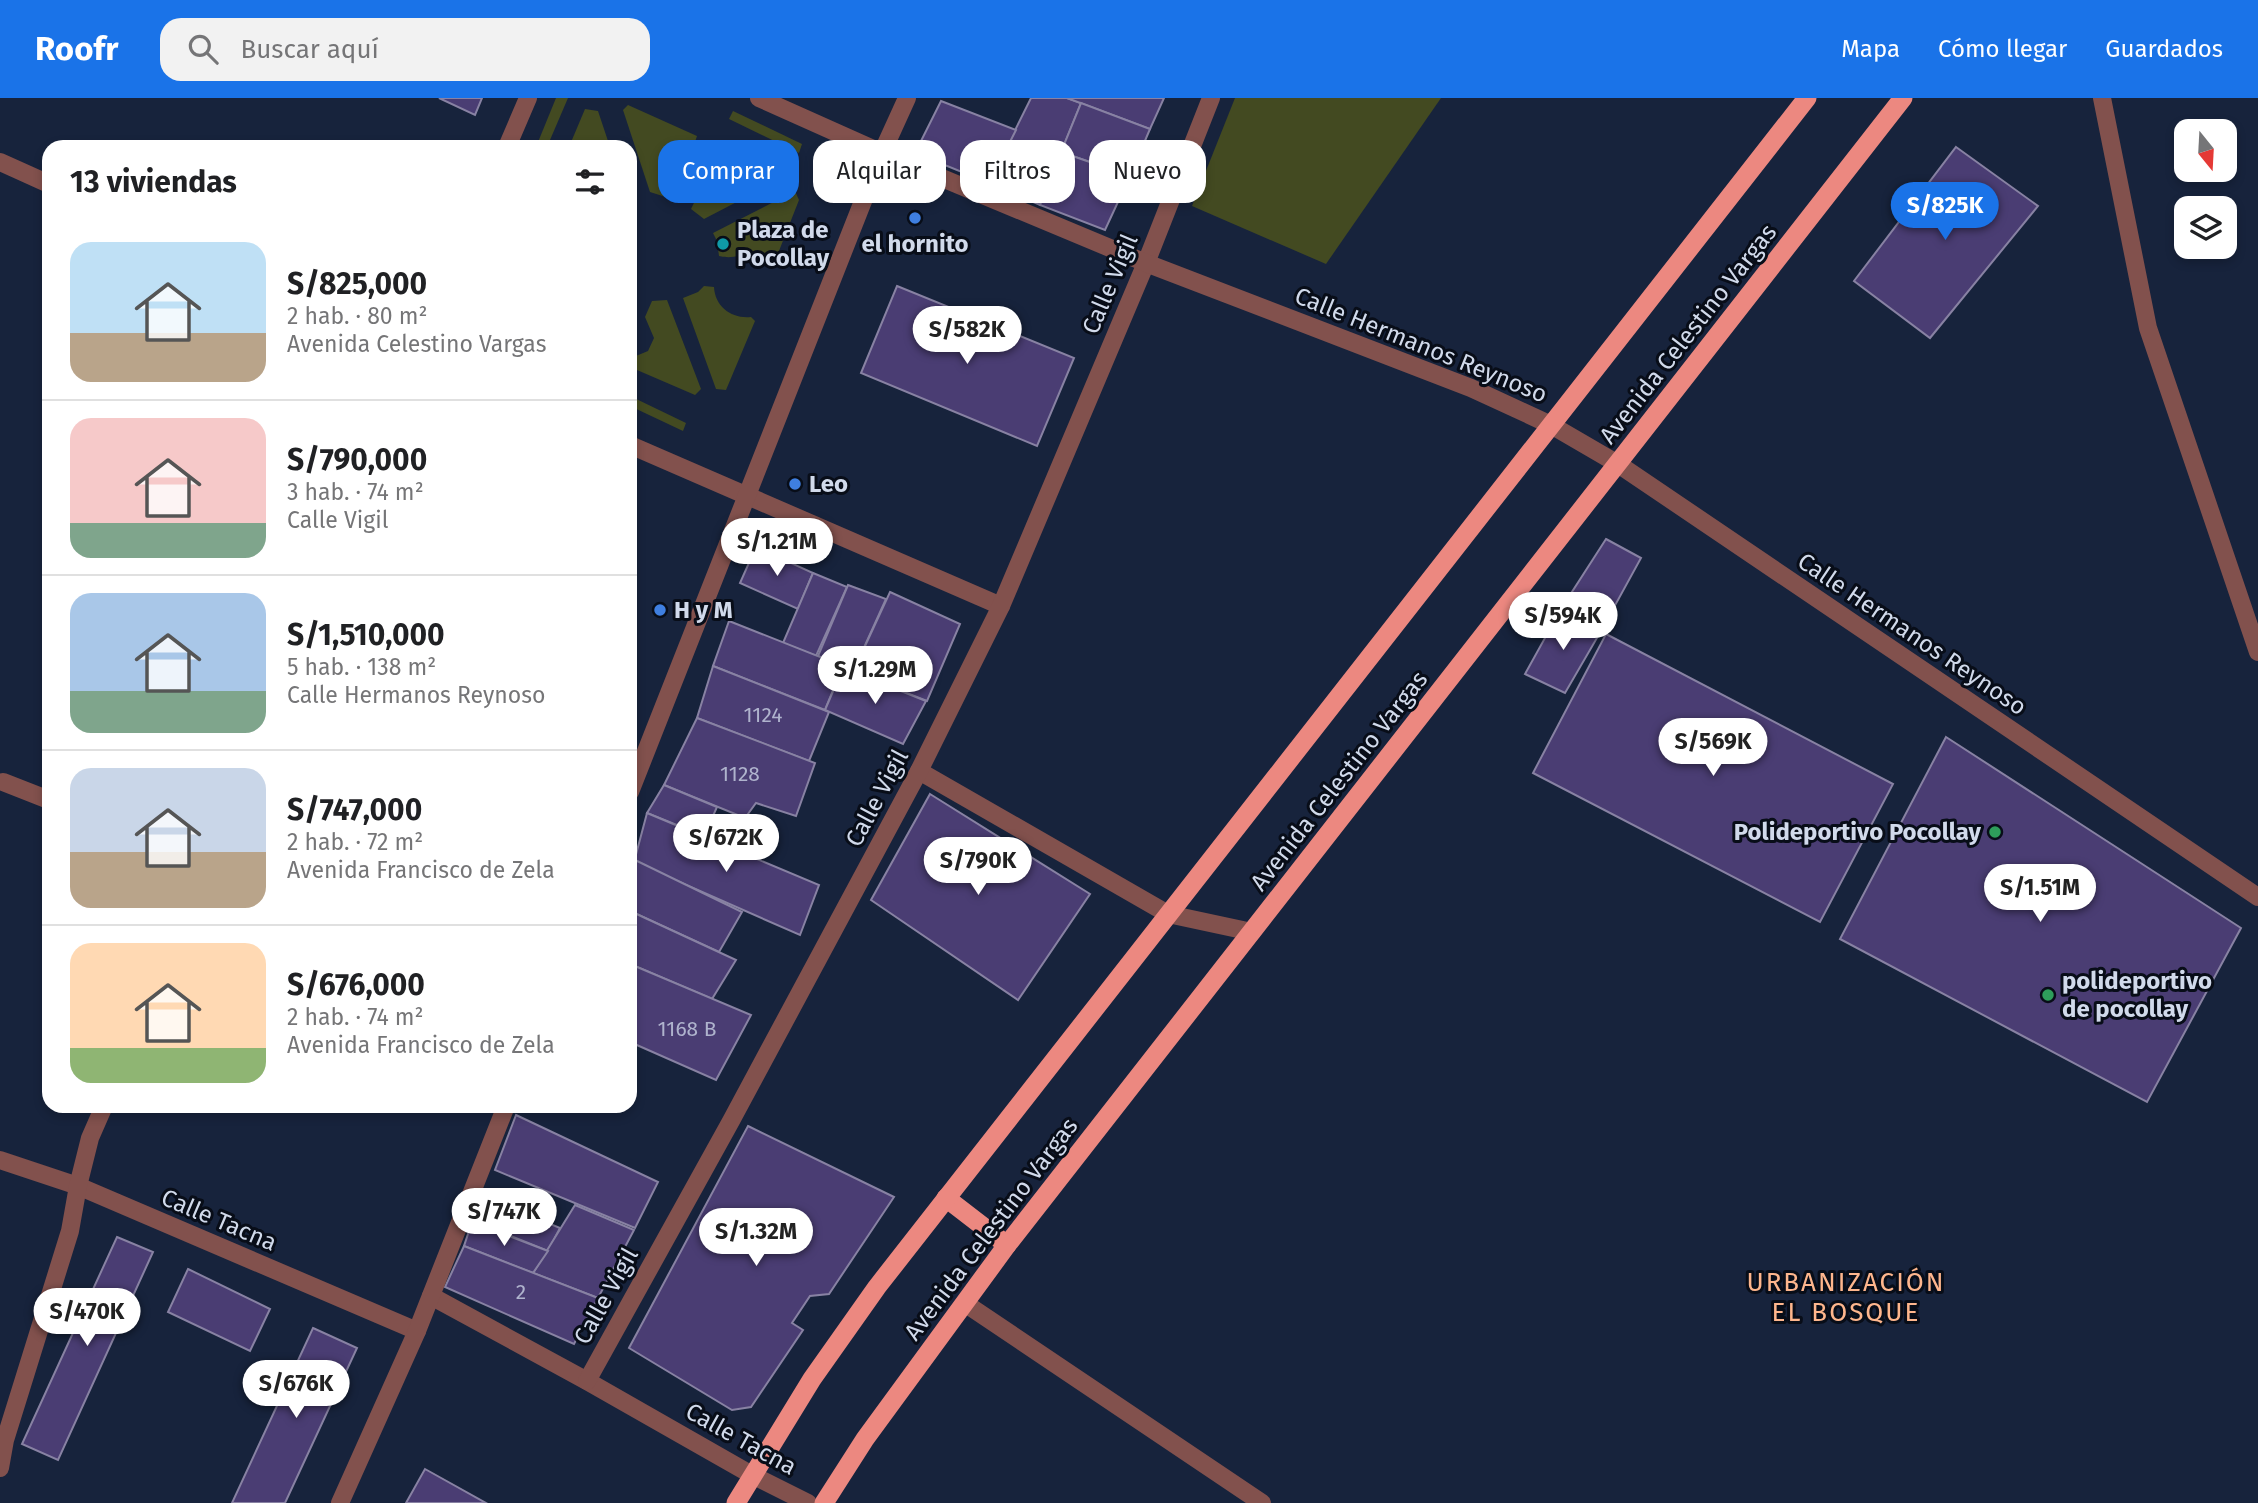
<!DOCTYPE html>
<html lang="es">
<head>
<meta charset="utf-8">
<style>
  :root { --surface:#fff; --page:#f2f2f2; --text:#202124; --muted:#757577; --line:#e0e0e0; --accent:#1a73e8 }
  body { margin:0; font-family:"Fira Sans",sans-serif; background:var(--page); color:var(--text); height:100vh; display:flex; flex-direction:column; font-size:26px; white-space:nowrap }
  * { box-sizing:border-box; margin:0 }
  p { font-size:23px; color:var(--muted) }
  .icon { flex:none; width:38px; height:38px; fill:none; stroke:currentColor; stroke-width:2; stroke-linecap:round; stroke-linejoin:round }
  .map { position:relative; flex:1; overflow:hidden }
  .side { position:absolute; left:42px; top:42px; width:595px; height:973px; display:flex; flex-direction:column; background:var(--surface); border-radius:21px; box-shadow:0 4px 10px #0003 }
  .side>* { flex:none }
  .top-card { position:absolute; left:658px; top:42px; width:665px; height:63px; display:flex; gap:14px }
  .needle { width:46px; rotate:162deg }
  .buttons { position:absolute; left:2174px; top:21px; display:grid; gap:14px }
  .buttons a { display:grid; place-items:center; width:63px; height:63px; border-radius:14px; background:var(--surface); box-shadow:0 4px 10px #0003; font-size:35px }
  .price { position:absolute; translate:-50% -60px; padding:0 16px; border-radius:24px; background:#fff; color:#222; font-size:23px; line-height:46px; filter:drop-shadow(0 2px 4px #0008) }
  .price::after { content:''; position:absolute; left:50%; top:42px; width:21px; height:16px; margin-left:-10px; background:inherit; clip-path:polygon(0 0,100% 0,50% 100%) }
  .price.on { background:var(--accent); color:#fff }
  ul { padding:0; list-style:none }
  li { display:flex; align-items:center; gap:21px; height:175px; padding:0 28px }
  li+li { border-top:2px solid var(--line) }
  li span { display:grid; place-items:center; flex:none; width:196px; height:140px; border-radius:21px; color:#555 }
  li>.icon { margin-inline-start:auto }
  span .icon { width:84px; height:84px; fill:#fffc; stroke-width:1 }
  li b { font-size:30px }
  h2 { display:flex; justify-content:space-between; align-items:center; height:84px; padding:0 28px; font-size:30px }
  .tag { padding:0 24px; border-radius:21px; background:var(--surface); box-shadow:0 4px 10px #0003; font-size:24px; line-height:63px }
  .tag.on { background:var(--accent); color:#fff }
  header { display:flex; align-items:center; gap:42px; box-sizing:border-box; height:98px; padding:0 35px; background:var(--accent); color:#fff }
  header strong { font-size:33px }
  nav { display:flex; gap:38px; margin-inline-start:auto; font-size:24px }
  .search { width:490px; height:63px; background:var(--page); display:flex; align-items:center; gap:18px; box-sizing:border-box; padding:0 24px; border-radius:21px; color:var(--muted); font-size:26px }
  .map>svg:first-child { display:block }
  .green { fill:#434a21 }
  .building { fill:#4a3d73; stroke:#8882a3; stroke-width:2 }
  .lines { fill:none; stroke-linecap:round; stroke-linejoin:round }
  .minor { stroke:#82514d; stroke-width:18 }
  .tertiary { stroke:#82514d; stroke-width:18 }
  .trunk { stroke:#ec8880; stroke-width:19 }
  .shop-dot { fill:#3f7fe0; stroke:#080d18; stroke-width:2.5 }
  .culture-dot { fill:#0f9aa8; stroke:#080d18; stroke-width:2.5 }
  .leisure-dot { fill:#2e9e5b; stroke:#080d18; stroke-width:2.5 }
  .labels { text-anchor:middle; stroke-width:6; stroke-linejoin:round; paint-order:stroke }
  .number-label { font-size:21px; fill:#afb3cd }
  .poi-label { font-size:24px; font-weight:bold; fill:#d1daeb; stroke:#080d18; text-anchor:start }
  .street-label { font-size:24px; fill:#d1daeb; stroke:#080d18 }
  .neighbourhood-label { font-size:26px; letter-spacing:2px; fill:#feb68d; stroke:#080d18 }
</style>
</head>
<body>
<header>
<strong>Roofr</strong>
<div class="search"><svg class="icon" aria-label="search" viewBox="0 0 24 24"><circle cx="10" cy="10" r="6"/><path d="M15 15l6 6"/></svg>Buscar aquí</div>
<nav><a>Mapa</a><a>Cómo llegar</a><a>Guardados</a></nav>
</header>
<div class="map">
<svg width="2258" height="1405" viewBox="0 0 2258 1405">
  <rect width="100%" height="100%" fill="#17233c"/>
  <!-- green -->
  <g class="green">
    <polygon points="556,0 568,0 547,49 536,49"/>
    <polygon points="1235,0 1441,0 1326,166 1192,108"/>
    <polygon points="628,7 697,38 675,102 650,94 623,12"/>
    <polygon points="585,11 598,13 610,49 569,49"/>
    <polygon points="733,13 802,46 799,55 729,21"/>
    <polygon points="721,49 779,75 777,83 704,121 691,111"/>
    <path d="M795,93L799,102L777,158L769,165C746,149 740,163 719,158L717,143L713,135Z"/>
    <path d="M704,188L714,189C715,209 732,221 751,219L755,223L726,292L716,291L683,200L698,194Z"/>
    <polygon points="667,202 701,291 695,297 630,269 631,260 648,253 654,240 645,219 652,203"/>
    <polygon points="630,298 686,325 683,333 630,308"/>
  </g>
  <!-- building -->
  <g class="building">
    <polygon points="439,0 482,0 475,17"/>
    <polygon points="1031,0 1067,0 1081,5 1040,107 989,85"/>
    <polygon points="1067,0 1164,0 1150,31"/>
    <polygon points="941,3 1016,32 989,85 915,55"/>
    <polygon points="1081,5 1150,31 1130,78 1061,54"/>
    <polygon points="1956,49 2038,108 1930,240 1854,183"/>
    <polygon points="1061,54 1130,78 1105,132 1040,107"/>
    <polygon points="897,188 1074,260 1037,348 861,275"/>
    <polygon points="1606,441 1641,460 1601,533 1561,511"/>
    <polygon points="756,449 813,475 798,511 740,485"/>
    <polygon points="813,475 847,489 816,558 783,545"/>
    <polygon points="848,487 886,501 853,574 818,558"/>
    <polygon points="890,494 960,526 927,603 853,574"/>
    <polygon points="1561,511 1601,533 1565,595 1525,576"/>
    <polygon points="729,523 843,568 825,612 713,568"/>
    <polygon points="1606,536 1893,686 1820,824 1533,675"/>
    <polygon points="713,568 829,614 809,663 697,620"/>
    <polygon points="843,570 926,603 903,646 825,612"/>
    <polygon points="697,620 815,665 796,718 756,705 745,720 664,687"/>
    <polygon points="1946,639 2241,830 2147,1004 1840,841"/>
    <polygon points="664,687 717,709 704,738 647,715"/>
    <polygon points="930,696 1090,796 1018,902 871,802"/>
    <polygon points="647,715 819,787 800,837 634,764"/>
    <polygon points="633,761 742,814 719,854 630,813 630,767"/>
    <polygon points="630,813 736,862 712,901 630,866"/>
    <polygon points="630,866 751,917 716,982 630,944"/>
    <polygon points="516,1017 658,1084 635,1130 495,1072"/>
    <polygon points="748,1028 894,1099 829,1196 810,1198 792,1225 803,1232 751,1309 732,1312 629,1250"/>
    <polygon points="481,1097 560,1130 548,1153 471,1122"/>
    <polygon points="575,1107 634,1132 598,1200 533,1175"/>
    <polygon points="472,1124 548,1153 533,1175 464,1148"/>
    <polygon points="117,1139 153,1154 58,1362 22,1346"/>
    <polygon points="464,1148 598,1200 574,1246 445,1189"/>
    <polygon points="188,1171 270,1211 250,1253 168,1214"/>
    <polygon points="313,1230 357,1250 285,1405 232,1405"/>
    <polygon points="425,1371 486,1405 406,1405"/>
  </g>
  <g class="lines">
    <!-- minor -->
    <g class="minor">
      <polyline points="2102,0 2148,230 2258,554"/>
      <polyline points="507,49 528,0"/>
      <polyline points="0,64 49,86"/>
      <polyline points="630,347 1001,508"/>
      <polyline points="919,673 1168,816 1252,834"/>
      <polyline points="3,684 49,702"/>
      <polyline points="0,1062 78,1088 417,1233"/>
      <polyline points="431,1198 587,1283 752,1377 808,1405"/>
      <polyline points="966,1206 1262,1405"/>
      <polyline points="587,1283 731,1023 919,673 1001,508 1146,165 1211,0"/>
      <polyline points="0,1370 5,1342 70,1133 78,1088 90,1040 104,1008"/>
    </g>
    <!-- tertiary -->
    <g class="tertiary">
      <polyline points="759,0 882,55 1146,165 1471,290 1551,327 1618,366 2258,799"/>
      <polyline points="630,694 882,55 907,0"/>
      <polyline points="340,1405 417,1233 506,1008"/>
    </g>
    <!-- trunk -->
    <g class="trunk">
      <polyline points="946,1100 1007,1147"/>
      <polyline points="736,1405 812,1281 877,1189 1807,0"/>
      <polyline points="824,1405 865,1341 1007,1147 1903,0"/>
    </g>
  </g>
  <!-- markers -->
  <g class="shop-dot">
    <circle cx="915" cy="120" r="7"/>
    <circle cx="795" cy="386" r="7"/>
    <circle cx="660" cy="512" r="7"/>
  </g>
  <circle class="culture-dot" cx="723" cy="146" r="7"/>
  <g class="leisure-dot">
    <circle cx="1995" cy="734" r="7"/>
    <circle cx="2048" cy="897" r="7"/>
  </g>
  <g class="labels">
    <!-- number labels -->
    <g class="number-label">
      <text x="763" y="624">1124</text>
      <text x="740" y="683">1128</text>
      <text x="687" y="938">1168 B</text>
      <text x="521" y="1201">2</text>
    </g>
    <!-- poi labels -->
    <g class="poi-label">
      <text x="737" y="140">Plaza de<tspan x="737" dy="28">Pocollay</tspan></text>
      <text x="915" y="154" text-anchor="middle">el hornito</text>
      <text x="809" y="394">Leo</text>
      <text x="674" y="520">H y M</text>
      <text x="1981" y="742" text-anchor="end">Polideportivo Pocollay</text>
      <text x="2062" y="891">polideportivo<tspan x="2062" dy="28">de pocollay</tspan></text>
    </g>
    <!-- street labels -->
    <g class="street-label">
      <text transform="translate(1110 186) rotate(-67)" y="8">Calle Vigil</text>
      <text transform="translate(1688 236) rotate(-52)" y="8">Avenida Celestino Vargas</text>
      <text transform="translate(1421 247) rotate(22)" y="8">Calle Hermanos Reynoso</text>
      <text transform="translate(1912 536) rotate(34)" y="8">Calle Hermanos Reynoso</text>
      <text transform="translate(1339 683) rotate(-52)" y="8">Avenida Celestino Vargas</text>
      <text transform="translate(877 700) rotate(-62)" y="8">Calle Vigil</text>
      <text transform="translate(219 1122) rotate(23)" y="8">Calle Tacna</text>
      <text transform="translate(991 1131) rotate(-53)" y="8">Avenida Celestino Vargas</text>
      <text transform="translate(606 1198) rotate(-61)" y="8">Calle Vigil</text>
      <text transform="translate(741 1341) rotate(29)" y="8">Calle Tacna</text>
    </g>
    <!-- neighbourhood labels -->
    <g class="neighbourhood-label">
      <text x="1846" y="1193">URBANIZACIÓN<tspan x="1846" dy="30">EL BOSQUE</tspan></text>
    </g>
  </g>
</svg>
<div class="buttons">
<a><svg class="needle" viewBox="-14 -14 28 28"><path d="M0-13l5 13h-10z" fill="#e53935"/><path d="M0 13l5-13h-10z" fill="#757577"/></svg></a>
<a><svg class="icon" aria-label="layers" viewBox="0 0 24 24"><path d="M12 4l9 5-9 5-9-5zM3 14l9 5 9-5"/></svg></a>
</div>
<b class="price on" style="left:1945px;top:144px">S/825K</b>
<b class="price" style="left:967px;top:268px">S/582K</b>
<b class="price" style="left:777px;top:480px">S/1.21M</b>
<b class="price" style="left:1563px;top:554px">S/594K</b>
<b class="price" style="left:875px;top:608px">S/1.29M</b>
<b class="price" style="left:1713px;top:680px">S/569K</b>
<b class="price" style="left:726px;top:776px">S/672K</b>
<b class="price" style="left:978px;top:799px">S/790K</b>
<b class="price" style="left:2040px;top:826px">S/1.51M</b>
<b class="price" style="left:504px;top:1150px">S/747K</b>
<b class="price" style="left:756px;top:1170px">S/1.32M</b>
<b class="price" style="left:87px;top:1250px">S/470K</b>
<b class="price" style="left:296px;top:1322px">S/676K</b>
<div class="top-card">
<a class="tag on">Comprar</a>
<a class="tag">Alquilar</a>
<a class="tag">Filtros</a>
<a class="tag">Nuevo</a>
</div>
<section class="side">
<h2>13 viviendas<svg class="icon" aria-label="filters" viewBox="0 0 24 24"><path d="M4 7h16M4 17h16"/><circle cx="9" cy="7" r="2"/><circle cx="15" cy="17" r="2"/></svg></h2>
<ul>
<li><span style="background:linear-gradient(#bfe0f5 65%,#b9a48a 0)"><svg class="icon" aria-label="home" viewBox="0 0 24 24"><path d="M3 11l9-7 9 7M6 9v11h12V9"/></svg></span><div><b>S/825,000</b><p>2 hab. · 80 m²</p><p>Avenida Celestino Vargas</p></div></li>
<li><span style="background:linear-gradient(#f6c9c9 75%,#7fa58c 0)"><svg class="icon" aria-label="home" viewBox="0 0 24 24"><path d="M3 11l9-7 9 7M6 9v11h12V9"/></svg></span><div><b>S/790,000</b><p>3 hab. · 74 m²</p><p>Calle Vigil</p></div></li>
<li><span style="background:linear-gradient(#a9c7e8 70%,#7fa58c 0)"><svg class="icon" aria-label="home" viewBox="0 0 24 24"><path d="M3 11l9-7 9 7M6 9v11h12V9"/></svg></span><div><b>S/1,510,000</b><p>5 hab. · 138 m²</p><p>Calle Hermanos Reynoso</p></div></li>
<li><span style="background:linear-gradient(#c9d6e8 60%,#b9a48a 0)"><svg class="icon" aria-label="home" viewBox="0 0 24 24"><path d="M3 11l9-7 9 7M6 9v11h12V9"/></svg></span><div><b>S/747,000</b><p>2 hab. · 72 m²</p><p>Avenida Francisco de Zela</p></div></li>
<li><span style="background:linear-gradient(#ffd9b3 75%,#8fb573 0)"><svg class="icon" aria-label="home" viewBox="0 0 24 24"><path d="M3 11l9-7 9 7M6 9v11h12V9"/></svg></span><div><b>S/676,000</b><p>2 hab. · 74 m²</p><p>Avenida Francisco de Zela</p></div></li>
</ul>
</section>
</div>
</body>
</html>
